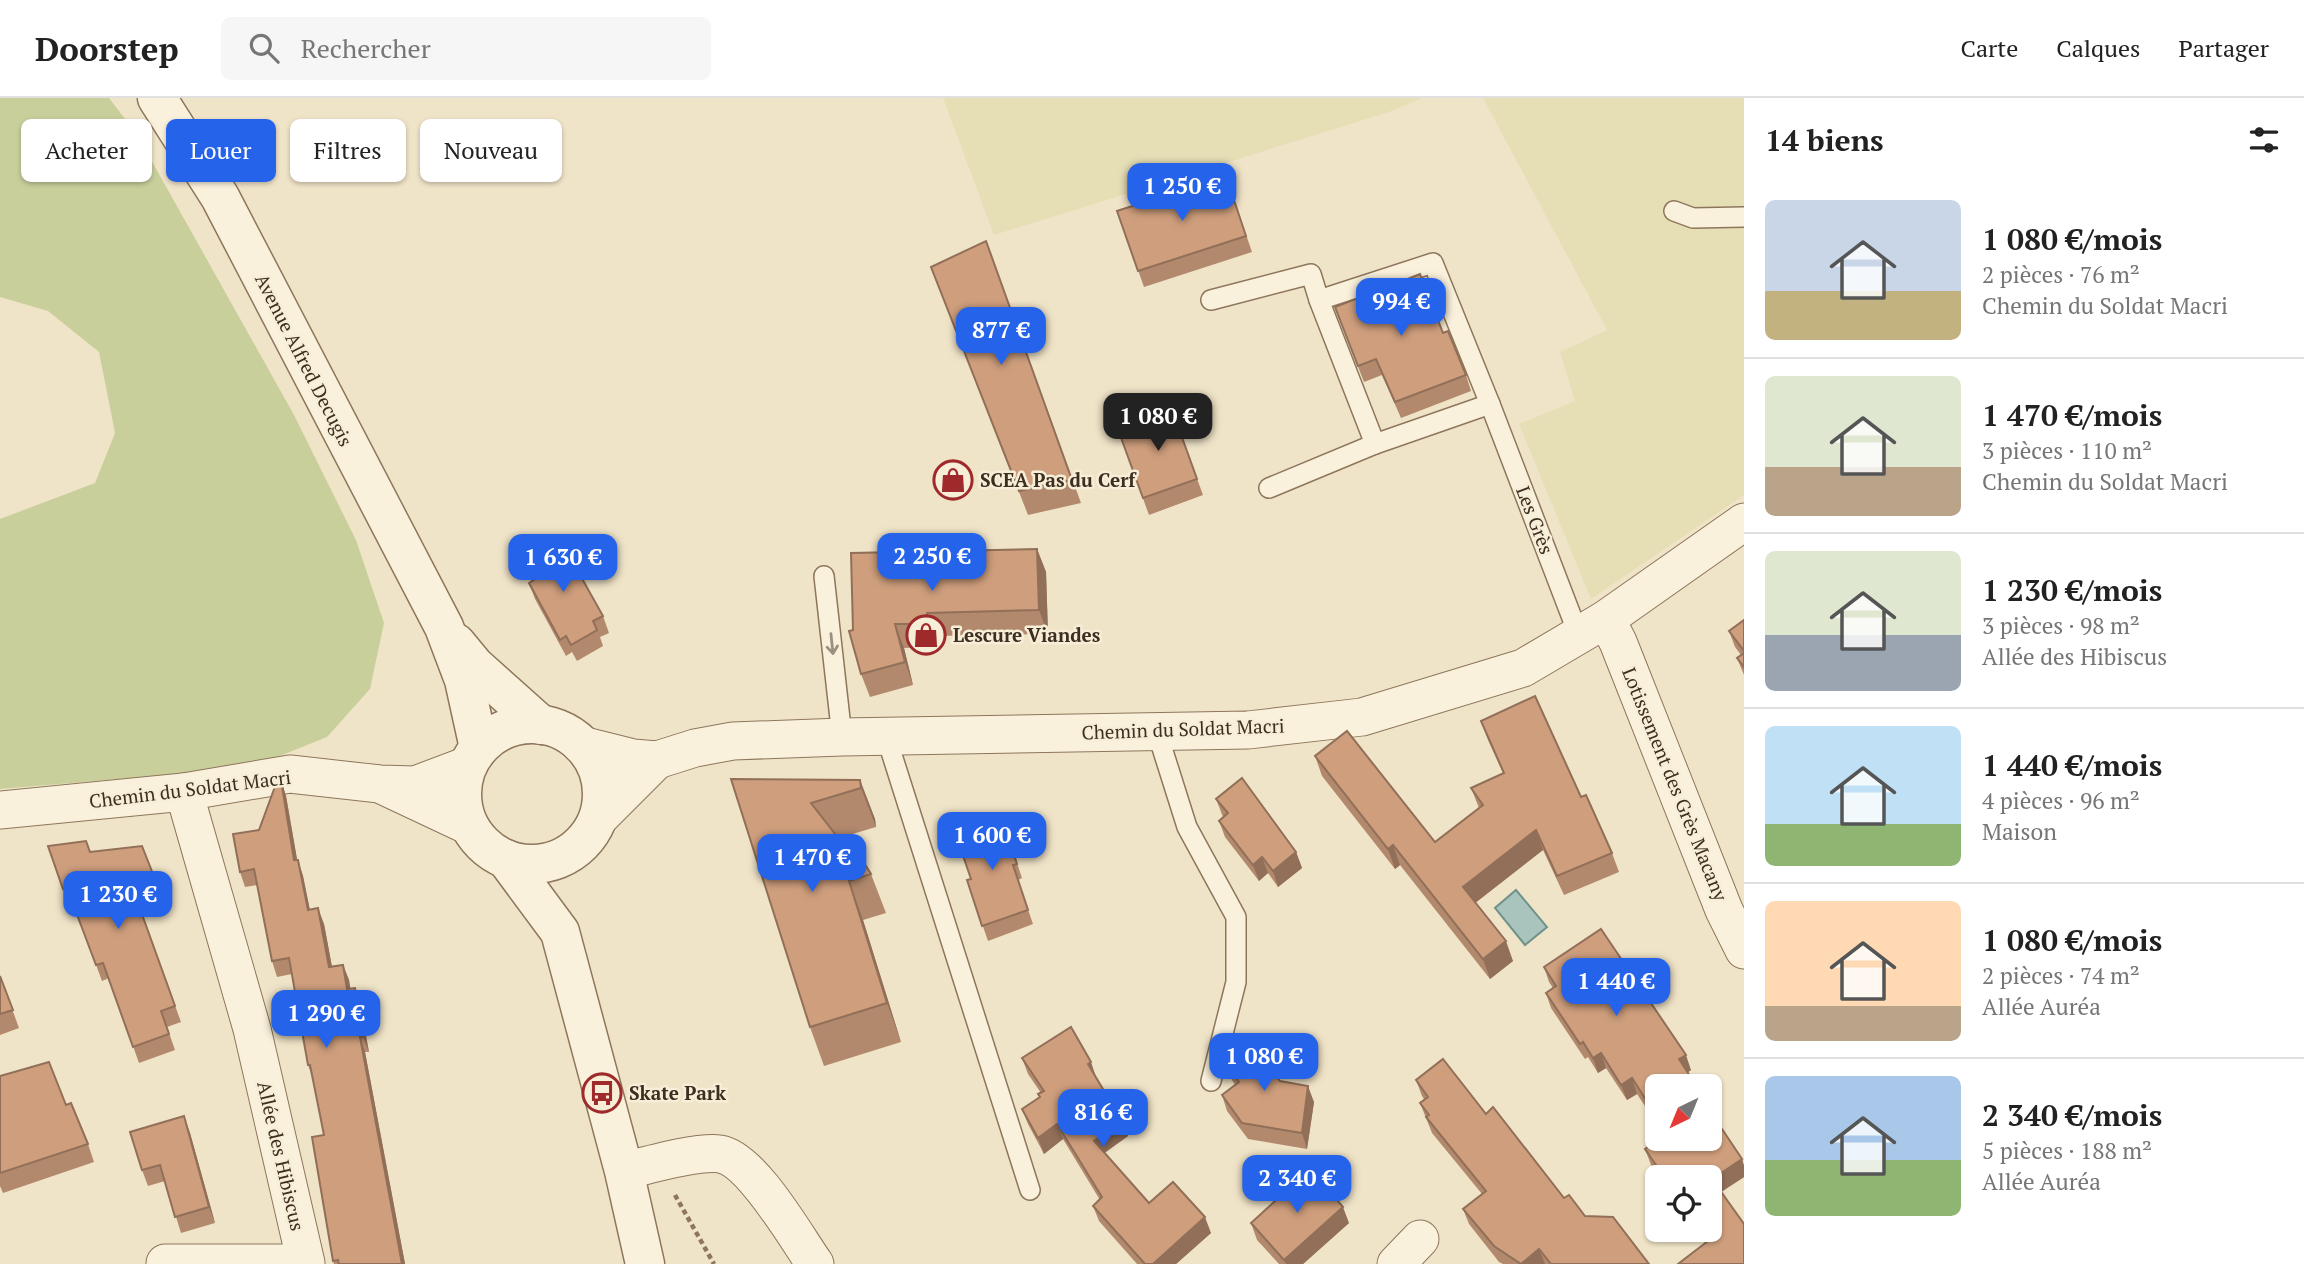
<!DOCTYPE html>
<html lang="fr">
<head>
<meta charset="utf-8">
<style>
  :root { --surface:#fff; --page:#f6f6f6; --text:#222; --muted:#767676; --line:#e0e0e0; --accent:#2563eb }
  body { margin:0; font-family:"PT Serif",serif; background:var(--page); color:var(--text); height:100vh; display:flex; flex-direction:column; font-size:26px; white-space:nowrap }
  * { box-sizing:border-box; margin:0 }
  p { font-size:23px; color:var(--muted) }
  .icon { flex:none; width:38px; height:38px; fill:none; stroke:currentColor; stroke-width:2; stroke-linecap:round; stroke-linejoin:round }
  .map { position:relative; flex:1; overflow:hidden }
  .drawer { display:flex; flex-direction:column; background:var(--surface); width:560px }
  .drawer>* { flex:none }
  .guide { position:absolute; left:21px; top:21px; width:665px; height:63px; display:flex; gap:14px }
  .needle { width:46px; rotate:223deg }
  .controls { position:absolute; left:1645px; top:976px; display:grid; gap:14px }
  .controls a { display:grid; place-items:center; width:77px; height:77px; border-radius:10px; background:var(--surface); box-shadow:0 2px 5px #0004; font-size:35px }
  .price { position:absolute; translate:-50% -60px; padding:0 16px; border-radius:14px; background:var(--accent); color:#fff; font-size:23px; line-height:46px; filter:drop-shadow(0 2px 4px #0008) }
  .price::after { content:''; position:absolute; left:50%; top:42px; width:21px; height:16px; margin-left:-10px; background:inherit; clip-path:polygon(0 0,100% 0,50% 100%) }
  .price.selected { background:#222; color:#fff }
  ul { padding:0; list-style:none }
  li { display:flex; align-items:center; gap:21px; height:175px; padding:0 21px }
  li+li { border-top:2px solid var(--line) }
  li span { display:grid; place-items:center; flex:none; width:196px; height:140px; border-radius:10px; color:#555 }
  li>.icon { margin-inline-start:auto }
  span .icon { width:84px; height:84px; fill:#fffc; stroke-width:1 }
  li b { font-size:30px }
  h2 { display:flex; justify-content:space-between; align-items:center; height:84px; padding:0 21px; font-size:30px }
  .tag { padding:0 24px; border-radius:10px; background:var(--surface); box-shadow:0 2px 5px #0004; font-size:24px; line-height:63px }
  .tag.selected { background:var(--accent); color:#fff }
  header { display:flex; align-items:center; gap:42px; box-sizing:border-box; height:98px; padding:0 35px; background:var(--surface); border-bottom:2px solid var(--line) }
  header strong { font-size:33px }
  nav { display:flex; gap:38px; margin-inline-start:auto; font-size:24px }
  .search { width:490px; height:63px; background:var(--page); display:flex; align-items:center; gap:18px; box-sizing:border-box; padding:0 24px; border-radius:10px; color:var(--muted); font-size:26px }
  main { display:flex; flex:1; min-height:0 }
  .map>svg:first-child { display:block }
  .farmland { fill:#e6deb5 }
  .green { fill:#c9cf9b }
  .water { fill:#a9c4bc; stroke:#6f938a; stroke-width:2 }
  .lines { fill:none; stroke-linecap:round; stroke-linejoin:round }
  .service-casing { stroke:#8d765c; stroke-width:22 }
  .minor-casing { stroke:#8d765c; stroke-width:39 }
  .tertiary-casing { stroke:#8d765c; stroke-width:41 }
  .path { stroke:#8d765c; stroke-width:4.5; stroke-dasharray:5 3.5; stroke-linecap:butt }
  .service { stroke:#faf1dc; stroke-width:19 }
  .minor { stroke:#faf1dc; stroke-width:37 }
  .tertiary { stroke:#faf1dc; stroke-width:38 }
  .wall { fill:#b2896c }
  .shaded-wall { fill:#916f58 }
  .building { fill:#cf9f7d; stroke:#916f58; stroke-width:2 }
  .oneway { stroke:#9c907e }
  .labels { text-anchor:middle; stroke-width:5; stroke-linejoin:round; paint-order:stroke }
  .street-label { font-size:19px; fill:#3d2e20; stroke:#f7eed8 }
  .poi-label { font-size:19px; font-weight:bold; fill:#3d2e20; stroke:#f7eed8; text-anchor:start }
</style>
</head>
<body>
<header>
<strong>Doorstep</strong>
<div class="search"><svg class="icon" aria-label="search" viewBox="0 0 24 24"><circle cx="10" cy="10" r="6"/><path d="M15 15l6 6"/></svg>Rechercher</div>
<nav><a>Carte</a><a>Calques</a><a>Partager</a></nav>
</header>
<main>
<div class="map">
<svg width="1744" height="1166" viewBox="0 0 1744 1166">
  <rect width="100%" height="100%" fill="#f0e4c8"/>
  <!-- farmland -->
  <g class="farmland">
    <polygon points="943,0 1422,0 1389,14 994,137"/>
    <polygon points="1483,0 1744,0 1744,397 1591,501 1519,326 1575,303 1560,254 1607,232"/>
  </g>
  <!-- green -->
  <polygon class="green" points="0,0 109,0 136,35 294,317 356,442 384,525 370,591 327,639 250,670 0,691 0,421 95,385 115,335 99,254 48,213 0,199"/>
  <!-- water -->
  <polygon class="water" points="1516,792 1547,829 1525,847 1495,810"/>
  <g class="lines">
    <!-- service casing -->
    <g class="service-casing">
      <g id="service">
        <polyline points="1674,113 1693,120 1744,119"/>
        <polyline points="1211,202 1311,176 1319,202 1433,165 1490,306 1579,538"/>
        <polyline points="1319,202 1375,346 1490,306"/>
        <polyline points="1269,390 1375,346"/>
        <polyline points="824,478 842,639"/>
        <polyline points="1157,634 1187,729 1236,819 1236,884 1211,983"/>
        <polyline points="886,638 1030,1092"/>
      </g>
    </g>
    <!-- minor casing -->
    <g class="minor-casing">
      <g id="minor">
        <polyline points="1606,521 1618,544 1724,812 1744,852"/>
        <polyline points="581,647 633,660 657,662 695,650 733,643 842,639 1248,632 1362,619 1523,570 1606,521 1744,424"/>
        <polyline points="384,688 469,728"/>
        <polyline points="0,712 184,694 290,676 380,686 415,687 468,667"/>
        <polyline points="597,722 657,662"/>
        <path d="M624,1073C649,1067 696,1053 720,1056C752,1061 796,1139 815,1166"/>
        <polyline points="165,1165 306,1165 252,931 184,694"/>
        <polyline points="1396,1166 1420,1141"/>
      </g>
    </g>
    <!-- tertiary casing -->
    <g class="tertiary-casing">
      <g id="tertiary">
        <polyline points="157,0 220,99 444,529 464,582 479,650"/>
        <polyline points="456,545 475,568 541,627"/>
        <circle cx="532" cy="696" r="70"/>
        <polyline points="506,761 560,834 624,1073 645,1166"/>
      </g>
    </g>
    <!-- path -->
    <polyline class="path" points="675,1097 714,1166"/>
    <!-- service -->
    <use href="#service" class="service"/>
    <!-- minor -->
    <use href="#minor" class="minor"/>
    <!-- tertiary -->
    <use href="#tertiary" class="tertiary"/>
  </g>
  <!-- wall -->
  <g class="wall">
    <polygon points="1226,78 1252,154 1144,189 1117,113"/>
    <polygon points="986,143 1081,405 1028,417 931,169"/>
    <polygon points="1335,209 1443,235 1466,277 1471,293 1401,320 1382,277 1364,284"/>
    <polygon points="1170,306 1203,397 1149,417 1120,337 1143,330"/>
    <polygon points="1037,451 1046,474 1048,536 935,538 936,549 904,550 913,587 870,599 861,576 853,532"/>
    <polygon points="524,464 603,518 609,535 600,539 603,548 577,563 572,554 566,558 535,501 529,485 531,483"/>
    <polygon points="1744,522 1744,577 1737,560 1741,557 1735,549 1729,533"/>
    <polygon points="1481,623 1581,699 1612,755 1619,774 1564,797 1543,752 1475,805 1513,863 1490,881 1400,767 1395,771 1322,678 1315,658 1435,744 1479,710 1471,690 1503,675 1488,642"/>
    <polygon points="731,681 860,682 875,721 876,729 839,740 871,776 886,815 863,822 901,944 824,968 810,929"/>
    <polygon points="281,682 286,698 297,762 303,778 310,812 324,826 332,869 343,867 349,882 350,891 355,890 360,906 369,954 365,954 405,1166 334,1166 333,1163 324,1037 313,981 308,967 292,876 277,879 272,863 257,787 245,789 240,774"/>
    <polygon points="1216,701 1296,754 1302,770 1278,789 1268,775 1259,783 1225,739 1219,723 1223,719"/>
    <polygon points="1002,721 1022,780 1018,782 1033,826 988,843 967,782 971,781"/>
    <polygon points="142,748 158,792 136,799 181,924 167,929 175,952 139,965 109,880 102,883 73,805 68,807 63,791 90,754"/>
    <polygon points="1544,869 1691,972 1688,974 1694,989 1657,989 1657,1026 1637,996 1627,1002 1606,970 1598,975 1588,959 1585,961 1551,910 1546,895 1553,890 1549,884"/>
    <polygon points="0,878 19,930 0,937"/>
    <polygon points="1022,960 1096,979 1122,1023 1128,1038 1104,1055 1149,1105 1211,1135 1176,1166 1137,1166 1099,1123 1093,1108 1100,1102 1063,1041 1044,1056 1028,1026 1022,1011 1039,999 1038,996 1041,995 1028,976"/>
    <polygon points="1223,961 1280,983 1314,1004 1307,1051 1248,1041 1227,1013 1222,997 1235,987 1229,977"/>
    <polygon points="0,978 66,1007 88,1046 94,1064 3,1095 0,1088"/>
    <polygon points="1416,982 1486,1016 1564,1100 1585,1118 1649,1166 1503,1166 1499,1164 1469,1126 1463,1111 1482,1096 1432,1035 1420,1005 1424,1001 1422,998"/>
    <polygon points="1710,1013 1742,1061 1744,1068 1744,1079 1721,1094 1744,1126 1744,1166 1678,1166 1705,1145 1696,1132 1710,1132 1710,1080 1660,1080 1651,1067 1645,1051 1660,1041 1710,1041"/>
    <polygon points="190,1035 215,1125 181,1135 165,1083 148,1088 142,1072"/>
    <polygon points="1251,1125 1349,1125 1303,1166 1279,1166 1257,1142"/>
  </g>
  <!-- shaded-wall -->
  <g class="shaded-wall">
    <polygon points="1037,451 1046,474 1048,536 1039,512"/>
    <polygon points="927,515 935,538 936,549 927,526"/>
    <polygon points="895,526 904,550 913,587 905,564"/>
    <polygon points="281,682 286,698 300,778 294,762"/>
    <polygon points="860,682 875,721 876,729 861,690"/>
    <polygon points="1536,732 1543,752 1470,809 1463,789"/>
    <polygon points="1393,747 1400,767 1395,771 1388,751"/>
    <polygon points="1296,754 1302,770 1278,789 1273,773"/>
    <polygon points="1262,759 1268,775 1259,783 1253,767"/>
    <polygon points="298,762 303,778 313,828 308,812"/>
    <polygon points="849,783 863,822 901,944 887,905"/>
    <polygon points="318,810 324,826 335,885 329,869"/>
    <polygon points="1506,843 1513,863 1490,881 1483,861"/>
    <polygon points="343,867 349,882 353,907 347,891"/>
    <polygon points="355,890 360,906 369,954 363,939"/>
    <polygon points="360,939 365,954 405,1166 402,1166"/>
    <polygon points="1601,955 1606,970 1598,975 1593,960"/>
    <polygon points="1686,957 1691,972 1684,977 1679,961"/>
    <polygon points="1091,964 1096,979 1088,966"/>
    <polygon points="1632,980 1637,996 1627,1002 1621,987"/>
    <polygon points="1308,988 1314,1004 1307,1051 1302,1035"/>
    <polygon points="184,1018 190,1035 215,1125 209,1109"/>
    <polygon points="1122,1023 1128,1038 1099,1059 1094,1043"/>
    <polygon points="1057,1026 1063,1041 1044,1056 1038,1040"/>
    <polygon points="1742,1061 1744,1068 1744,1079 1718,1096 1712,1081"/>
    <polygon points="1343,1109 1349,1125 1303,1166 1286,1166 1284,1162"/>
    <polygon points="1205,1119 1211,1135 1176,1166 1153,1166"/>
    <polygon points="1539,1151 1545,1166 1521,1166"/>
  </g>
  <!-- building -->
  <g class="building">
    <polygon points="1226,78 1246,138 1138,173 1117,113"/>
    <polygon points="986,143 1072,382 1019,393 931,169"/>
    <polygon points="1420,176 1443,235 1448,233 1466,277 1395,304 1376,261 1358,268 1335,209"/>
    <polygon points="1170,306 1197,381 1143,400 1120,337 1143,330 1138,317"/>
    <polygon points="561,443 603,518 593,523 597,532 571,547 566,538 560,542 529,485 534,482 524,464"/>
    <polygon points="1037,451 1039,512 927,515 927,526 895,526 905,564 861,576 849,533 853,532 851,455"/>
    <polygon points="1744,522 1744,553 1729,533"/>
    <polygon points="1744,555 1744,569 1737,560"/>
    <polygon points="1535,598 1581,699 1586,697 1612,755 1557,778 1536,732 1463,789 1506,843 1483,861 1393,747 1388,751 1315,658 1347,633 1435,744 1483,707 1471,690 1504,675 1481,623"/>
    <polygon points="1242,680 1296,754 1273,773 1262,759 1253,767 1219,723 1228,715 1216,701"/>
    <polygon points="731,681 860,682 861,690 811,705 839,741 859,757 871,776 849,783 887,905 810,929"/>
    <polygon points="281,682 294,762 298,762 308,812 318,810 329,869 343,867 347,891 355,890 363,939 360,939 402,1166 339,1166 338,1162 333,1163 312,1039 324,1037 310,967 308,967 289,860 272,863 254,771 240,774 233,736 259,732 277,683"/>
    <polygon points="1002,721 1017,766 1013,767 1028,812 982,828 967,782 971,781 956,737"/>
    <polygon points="86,743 90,754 142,748 153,776 130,783 175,908 161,913 169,936 133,949 103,865 96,867 67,790 63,791 48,748"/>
    <polygon points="1601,831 1686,957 1679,961 1690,978 1688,979 1694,989 1657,989 1657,1019 1632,980 1621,987 1601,955 1593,960 1583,944 1580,946 1546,895 1556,888 1544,869"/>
    <polygon points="0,878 13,912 0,916"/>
    <polygon points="1071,929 1091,964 1088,966 1122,1023 1094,1043 1149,1105 1173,1084 1205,1119 1153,1166 1145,1166 1093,1108 1102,1099 1057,1026 1038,1040 1022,1011 1040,999 1038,996 1044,993 1022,960"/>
    <polygon points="1250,941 1280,983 1308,988 1302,1035 1242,1025 1222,997 1239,984 1223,961"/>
    <polygon points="1443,961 1486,1016 1493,1009 1564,1100 1569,1097 1585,1118 1613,1119 1649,1166 1551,1166 1539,1151 1521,1166 1494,1148 1463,1111 1486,1093 1426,1019 1429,1017 1420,1005 1428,999 1416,982"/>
    <polygon points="49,964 66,1007 71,1005 88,1046 0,1075 0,978"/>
    <polygon points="1710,1013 1742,1061 1712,1081 1744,1126 1744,1166 1678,1166 1708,1143 1701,1132 1710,1132 1710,1080 1665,1080 1645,1051 1660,1041 1710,1041"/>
    <polygon points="184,1018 209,1109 175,1119 160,1067 142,1072 130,1034"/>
    <polygon points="1310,1071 1343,1109 1284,1162 1251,1125"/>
  </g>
  <!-- one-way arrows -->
  <defs><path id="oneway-shaft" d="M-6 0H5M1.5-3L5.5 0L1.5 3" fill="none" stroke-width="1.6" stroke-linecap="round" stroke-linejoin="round" transform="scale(1.75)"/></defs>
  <use class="oneway" href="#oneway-shaft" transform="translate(832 546) rotate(84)"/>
  <!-- icons -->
  <defs>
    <g id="shop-ring" transform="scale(2.0125)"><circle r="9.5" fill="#f7eed8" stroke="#9e2a2b" stroke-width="1.5"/><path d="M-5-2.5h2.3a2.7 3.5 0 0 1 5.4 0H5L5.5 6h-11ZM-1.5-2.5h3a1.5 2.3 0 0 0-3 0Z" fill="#9e2a2b"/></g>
    <g id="bus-ring" transform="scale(2.0125)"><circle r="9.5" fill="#f7eed8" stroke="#9e2a2b" stroke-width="1.5"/><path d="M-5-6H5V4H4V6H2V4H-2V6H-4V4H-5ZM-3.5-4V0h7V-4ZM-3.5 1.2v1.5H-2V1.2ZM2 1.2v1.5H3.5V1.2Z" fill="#9e2a2b"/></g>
  </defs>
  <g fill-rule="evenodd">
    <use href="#shop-ring" x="953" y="382"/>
    <use href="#shop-ring" x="926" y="537"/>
    <use href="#bus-ring" x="602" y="995"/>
  </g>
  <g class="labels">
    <!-- street labels -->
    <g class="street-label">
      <text transform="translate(304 262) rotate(63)" y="7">Avenue Alfred Decugis</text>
      <text transform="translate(1535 422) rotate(69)" y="7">Les Grès</text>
      <text transform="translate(1183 631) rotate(-2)" y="7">Chemin du Soldat Macri</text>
      <text transform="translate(1675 686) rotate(68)" y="7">Lotissement des Grès Macany</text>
      <text transform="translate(190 691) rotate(-7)" y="7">Chemin du Soldat Macri</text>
      <text transform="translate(281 1058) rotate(77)" y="7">Allée des Hibiscus</text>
    </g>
    <!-- poi labels -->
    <g class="poi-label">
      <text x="980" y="389">SCEA Pas du Cerf</text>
      <text x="953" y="544">Lescure Viandes</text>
      <text x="629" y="1002">Skate Park</text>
    </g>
  </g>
</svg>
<div class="controls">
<a><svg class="needle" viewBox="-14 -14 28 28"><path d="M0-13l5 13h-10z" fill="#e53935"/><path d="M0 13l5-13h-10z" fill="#767676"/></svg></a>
<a><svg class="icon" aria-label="locate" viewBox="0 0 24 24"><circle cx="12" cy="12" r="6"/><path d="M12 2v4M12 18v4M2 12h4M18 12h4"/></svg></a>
</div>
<b class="price" style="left:1182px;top:125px">1 250 €</b>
<b class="price" style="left:1401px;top:240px">994 €</b>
<b class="price" style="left:1001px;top:269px">877 €</b>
<b class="price selected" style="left:1158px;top:355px">1 080 €</b>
<b class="price" style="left:932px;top:495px">2 250 €</b>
<b class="price" style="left:563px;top:496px">1 630 €</b>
<b class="price" style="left:992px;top:774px">1 600 €</b>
<b class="price" style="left:812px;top:796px">1 470 €</b>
<b class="price" style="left:118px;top:833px">1 230 €</b>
<b class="price" style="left:1616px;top:920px">1 440 €</b>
<b class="price" style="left:326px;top:952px">1 290 €</b>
<b class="price" style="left:1264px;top:995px">1 080 €</b>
<b class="price" style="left:1103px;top:1051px">816 €</b>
<b class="price" style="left:1297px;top:1117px">2 340 €</b>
<div class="guide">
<a class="tag">Acheter</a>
<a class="tag selected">Louer</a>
<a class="tag">Filtres</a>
<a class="tag">Nouveau</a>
</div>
</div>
<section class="drawer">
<h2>14 biens<svg class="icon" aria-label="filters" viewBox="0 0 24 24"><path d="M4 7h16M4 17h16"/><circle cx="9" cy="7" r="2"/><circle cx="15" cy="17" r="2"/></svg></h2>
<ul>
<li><span style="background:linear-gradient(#c9d6e8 65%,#c2b280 0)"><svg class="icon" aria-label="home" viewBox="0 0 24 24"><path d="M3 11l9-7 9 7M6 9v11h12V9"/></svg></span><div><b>1 080 €/mois</b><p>2 pièces · 76 m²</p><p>Chemin du Soldat Macri</p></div></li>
<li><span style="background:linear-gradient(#dfe7d0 65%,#b9a48a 0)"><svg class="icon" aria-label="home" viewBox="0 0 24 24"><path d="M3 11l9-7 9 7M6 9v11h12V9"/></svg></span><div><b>1 470 €/mois</b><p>3 pièces · 110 m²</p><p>Chemin du Soldat Macri</p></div></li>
<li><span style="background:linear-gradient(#dfe7d0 60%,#9aa5b1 0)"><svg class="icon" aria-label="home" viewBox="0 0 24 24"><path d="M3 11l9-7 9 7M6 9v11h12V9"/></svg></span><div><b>1 230 €/mois</b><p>3 pièces · 98 m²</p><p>Allée des Hibiscus</p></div></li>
<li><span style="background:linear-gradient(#bfe0f5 70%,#8fb573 0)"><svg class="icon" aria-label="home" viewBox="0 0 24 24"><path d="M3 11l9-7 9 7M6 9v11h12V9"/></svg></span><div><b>1 440 €/mois</b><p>4 pièces · 96 m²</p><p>Maison</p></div></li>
<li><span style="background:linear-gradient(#ffd9b3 75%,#b9a48a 0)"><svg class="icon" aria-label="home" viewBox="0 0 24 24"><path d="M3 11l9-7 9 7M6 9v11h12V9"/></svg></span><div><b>1 080 €/mois</b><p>2 pièces · 74 m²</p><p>Allée Auréa</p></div></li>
<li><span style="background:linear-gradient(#a9c7e8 60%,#8fb573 0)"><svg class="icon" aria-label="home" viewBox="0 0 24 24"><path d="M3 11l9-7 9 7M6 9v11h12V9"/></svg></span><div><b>2 340 €/mois</b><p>5 pièces · 188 m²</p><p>Allée Auréa</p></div></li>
</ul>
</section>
</main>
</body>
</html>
